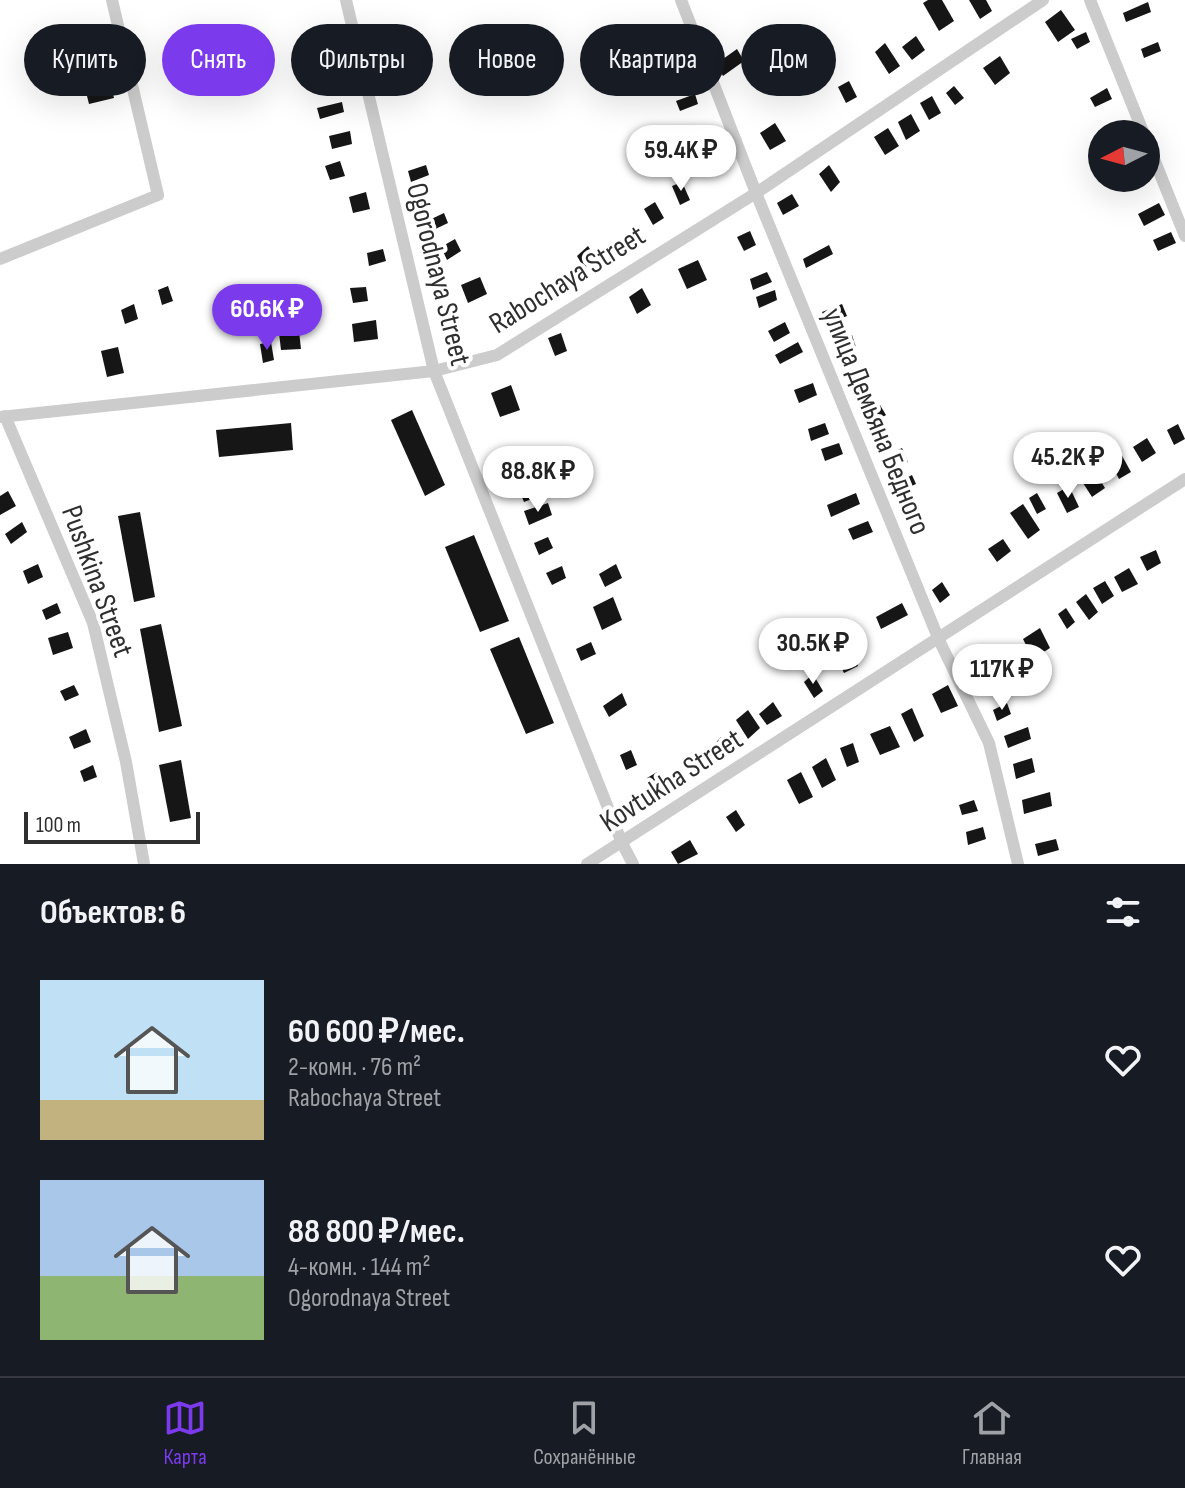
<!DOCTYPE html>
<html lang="ru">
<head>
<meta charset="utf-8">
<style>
  :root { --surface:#171b24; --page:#242831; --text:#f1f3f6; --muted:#9ea1a6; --line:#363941; --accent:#7c3aed }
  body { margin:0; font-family:"Sofia Sans Condensed",sans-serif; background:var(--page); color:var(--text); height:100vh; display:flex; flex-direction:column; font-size:30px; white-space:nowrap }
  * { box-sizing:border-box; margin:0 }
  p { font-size:26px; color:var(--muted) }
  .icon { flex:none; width:44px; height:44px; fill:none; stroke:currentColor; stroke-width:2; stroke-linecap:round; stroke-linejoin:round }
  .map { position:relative; height:864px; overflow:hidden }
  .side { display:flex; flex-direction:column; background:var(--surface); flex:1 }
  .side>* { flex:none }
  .guide { position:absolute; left:24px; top:24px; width:1138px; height:72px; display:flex; gap:16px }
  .needle { width:52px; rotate:264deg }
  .tools { position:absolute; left:1088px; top:120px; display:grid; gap:16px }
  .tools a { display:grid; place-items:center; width:72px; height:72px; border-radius:50%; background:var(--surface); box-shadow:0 8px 32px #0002; font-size:40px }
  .scale { position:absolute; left:24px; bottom:20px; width:176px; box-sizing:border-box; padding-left:8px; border:4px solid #2f2f2f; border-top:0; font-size:22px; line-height:28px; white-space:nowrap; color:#2f2f2f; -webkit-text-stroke:6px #fff; paint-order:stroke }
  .price { position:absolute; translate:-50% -68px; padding:0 18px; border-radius:28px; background:#fff; color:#222; font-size:26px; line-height:52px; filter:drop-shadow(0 2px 4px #0008) }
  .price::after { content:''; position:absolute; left:50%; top:48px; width:24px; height:18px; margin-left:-12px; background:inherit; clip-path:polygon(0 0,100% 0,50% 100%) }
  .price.active { background:var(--accent); color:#fff }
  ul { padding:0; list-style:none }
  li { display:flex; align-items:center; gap:24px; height:200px; padding:0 40px }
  li span { display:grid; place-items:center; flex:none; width:224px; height:160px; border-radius:0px; color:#555 }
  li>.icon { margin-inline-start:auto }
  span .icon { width:96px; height:96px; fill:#fffc; stroke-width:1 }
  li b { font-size:34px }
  h2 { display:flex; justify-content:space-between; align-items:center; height:96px; padding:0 40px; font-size:34px }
  .tag { padding:0 28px; border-radius:36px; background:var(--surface); box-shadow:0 8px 32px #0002; font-size:28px; line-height:72px }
  .tag.active { background:var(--accent); color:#fff }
  .menu { display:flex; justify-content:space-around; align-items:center; height:112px; border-top:2px solid var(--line); background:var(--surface); font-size:22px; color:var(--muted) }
  .menu a { display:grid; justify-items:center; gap:4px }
  .menu .active { color:var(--accent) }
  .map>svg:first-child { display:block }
  .building { fill:#161616 }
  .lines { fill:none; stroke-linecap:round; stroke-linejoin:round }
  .street { stroke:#ccc; stroke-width:12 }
  .labels { text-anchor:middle; stroke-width:8; stroke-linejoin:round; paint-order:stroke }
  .street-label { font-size:30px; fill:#2f2f2f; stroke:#fff }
</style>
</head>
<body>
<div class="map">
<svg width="1185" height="864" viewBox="0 0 1185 864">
  <rect width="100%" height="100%" fill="#fff"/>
  <!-- building -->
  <g class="building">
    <polygon points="928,0 942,0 954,21 939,31 923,3"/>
    <polygon points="969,0 986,0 992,11 980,19"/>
    <polygon points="1148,2 1151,12 1126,22 1123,13"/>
    <polygon points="1061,10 1075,30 1058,42 1045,22"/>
    <polygon points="91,29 94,47 77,52 73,35"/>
    <polygon points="1086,32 1090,42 1077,49 1071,39"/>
    <polygon points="324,36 326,47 311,50 309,39"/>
    <polygon points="672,36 680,54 660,63 653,45"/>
    <polygon points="916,36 925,50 912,60 902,47"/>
    <polygon points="399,38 403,52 382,58 379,44"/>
    <polygon points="1158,42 1161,51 1144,58 1141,49"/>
    <polygon points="885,43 900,66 889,74 875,52"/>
    <polygon points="737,49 744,61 723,76 716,64"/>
    <polygon points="1000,56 1010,73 995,85 983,68"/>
    <polygon points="331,64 335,75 314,82 310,70"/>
    <polygon points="109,78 114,98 89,104 84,84"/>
    <polygon points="849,81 857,97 846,103 838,87"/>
    <polygon points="954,86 964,98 955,105 946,93"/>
    <polygon points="1107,88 1112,99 1095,107 1090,98"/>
    <polygon points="695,94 698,104 680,111 676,101"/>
    <polygon points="932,96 941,113 929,120 920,103"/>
    <polygon points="342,102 344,112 320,119 317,108"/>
    <polygon points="911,114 920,131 906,140 898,122"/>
    <polygon points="775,123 786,141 770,150 760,133"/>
    <polygon points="888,128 899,146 885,155 874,137"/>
    <polygon points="350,131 352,144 332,149 329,136"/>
    <polygon points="340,161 345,176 330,180 325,166"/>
    <polygon points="426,165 429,175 411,182 408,171"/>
    <polygon points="829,165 840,182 831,192 819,174"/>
    <polygon points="682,182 690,200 680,205 672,186"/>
    <polygon points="366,192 370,209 353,213 349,197"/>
    <polygon points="792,194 799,206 783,215 777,203"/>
    <polygon points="655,202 664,218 653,225 644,209"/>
    <polygon points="1159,203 1165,215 1144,226 1138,214"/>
    <polygon points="444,213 448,223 429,232 425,222"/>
    <polygon points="750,231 756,245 744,251 737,237"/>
    <polygon points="1171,232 1176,243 1158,251 1153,240"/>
    <polygon points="455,239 461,251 447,260 441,247"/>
    <polygon points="829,245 833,254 806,268 803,259"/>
    <polygon points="588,246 596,259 584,268 577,256"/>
    <polygon points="383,249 386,261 369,266 367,253"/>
    <polygon points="698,260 707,280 687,289 678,269"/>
    <polygon points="767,272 772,282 753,290 750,279"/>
    <polygon points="480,277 487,294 468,303 461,285"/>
    <polygon points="168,286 173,301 162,305 158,290"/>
    <polygon points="366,287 368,301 353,303 350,288"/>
    <polygon points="642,288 651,305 637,314 629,297"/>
    <polygon points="775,290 777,300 759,308 756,297"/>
    <polygon points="134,304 138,319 125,324 121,310"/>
    <polygon points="842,304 847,316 827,324 822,312"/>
    <polygon points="376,320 378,339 354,342 352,324"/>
    <polygon points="785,322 790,333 774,342 768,331"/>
    <polygon points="299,331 301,349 281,350 279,333"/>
    <polygon points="561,333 567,351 555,356 548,338"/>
    <polygon points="852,335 856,347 840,353 836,342"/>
    <polygon points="271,342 274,360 263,363 260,344"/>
    <polygon points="798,342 803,352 780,364 775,355"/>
    <polygon points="118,347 124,373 107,377 101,351"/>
    <polygon points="813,383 817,395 799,403 794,390"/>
    <polygon points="511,385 520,410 500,417 491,393"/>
    <polygon points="880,405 886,415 870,425 864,415"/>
    <polygon points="412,410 445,485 425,496 391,420"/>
    <polygon points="291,423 293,450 219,457 216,430"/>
    <polygon points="825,423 829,434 811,441 808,429"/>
    <polygon points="1178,424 1185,439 1174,445 1167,430"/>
    <polygon points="885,430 891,441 876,449 871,439"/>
    <polygon points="1147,438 1156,453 1142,462 1133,447"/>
    <polygon points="839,443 843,454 825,461 821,449"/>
    <polygon points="531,447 536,459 517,468 513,456"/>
    <polygon points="902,448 908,462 886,472 881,459"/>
    <polygon points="1121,454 1131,472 1119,479 1109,460"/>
    <polygon points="1090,464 1105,488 1092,497 1076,472"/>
    <polygon points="912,475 916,484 896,493 893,485"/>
    <polygon points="544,483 547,493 524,502 520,492"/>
    <polygon points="1069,486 1079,507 1067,513 1057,493"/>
    <polygon points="8,491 16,506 0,515 0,496"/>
    <polygon points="856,493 860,504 831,517 827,505"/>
    <polygon points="1037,493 1046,509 1037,514 1029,498"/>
    <polygon points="548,503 552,515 529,525 524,511"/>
    <polygon points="1023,504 1040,530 1028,539 1010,513"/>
    <polygon points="140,512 155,597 134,602 118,516"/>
    <polygon points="868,521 873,532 853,540 848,529"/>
    <polygon points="22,522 27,532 11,544 5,534"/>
    <polygon points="474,535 509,621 480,632 445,547"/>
    <polygon points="548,537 553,548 539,555 534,543"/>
    <polygon points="1003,539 1011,551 997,562 988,549"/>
    <polygon points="1156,550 1161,563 1147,571 1140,557"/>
    <polygon points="38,564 43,577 28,584 23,571"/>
    <polygon points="616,564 622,578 605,587 599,574"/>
    <polygon points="562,566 566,578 552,585 546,573"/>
    <polygon points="1129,568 1138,584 1122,592 1114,577"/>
    <polygon points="1105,581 1114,596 1102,604 1093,588"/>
    <polygon points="942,582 950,595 940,603 932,590"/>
    <polygon points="1086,594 1098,612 1089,620 1076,602"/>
    <polygon points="613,597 622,620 602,630 593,607"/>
    <polygon points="57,603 61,613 46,620 42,610"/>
    <polygon points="902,603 908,615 881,629 876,617"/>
    <polygon points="1066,608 1075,622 1067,629 1058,614"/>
    <polygon points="161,624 182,726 159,732 140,629"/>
    <polygon points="1040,628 1050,648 1033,659 1023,639"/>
    <polygon points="68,632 73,648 53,655 48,638"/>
    <polygon points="519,637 554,723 526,734 490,649"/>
    <polygon points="591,642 596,654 581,661 576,649"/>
    <polygon points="847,642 858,666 844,673 833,650"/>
    <polygon points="813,674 823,691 814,698 804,682"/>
    <polygon points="74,685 79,695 65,701 60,691"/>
    <polygon points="948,685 958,706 941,713 932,694"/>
    <polygon points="622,693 627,705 609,717 603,706"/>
    <polygon points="773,702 782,716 767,725 759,714"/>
    <polygon points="1007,703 1011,714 997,721 993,710"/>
    <polygon points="912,708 924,736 914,742 901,714"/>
    <polygon points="748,710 760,728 748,739 736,720"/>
    <polygon points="890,726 900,747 880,755 870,734"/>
    <polygon points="1028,727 1031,739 1008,748 1004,736"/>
    <polygon points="86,729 91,742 74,749 69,737"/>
    <polygon points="721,737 731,749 720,758 712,747"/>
    <polygon points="853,743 859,762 847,767 840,748"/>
    <polygon points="631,750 637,765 626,770 620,755"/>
    <polygon points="826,758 836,780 822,788 812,767"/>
    <polygon points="1032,758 1035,772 1016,779 1013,764"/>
    <polygon points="181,760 191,818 170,822 159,765"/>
    <polygon points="93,765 97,777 84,782 80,771"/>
    <polygon points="657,772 664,788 654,793 647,778"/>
    <polygon points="801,772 813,797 799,804 787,780"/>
    <polygon points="1050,792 1052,806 1024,814 1022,800"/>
    <polygon points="974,800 978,811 962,815 959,805"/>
    <polygon points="736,810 745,825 736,832 726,817"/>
    <polygon points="983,827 986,839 968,845 966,832"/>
    <polygon points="1056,839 1059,850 1038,856 1035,844"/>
    <polygon points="690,840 698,854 678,864 671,852"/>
  </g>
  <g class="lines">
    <!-- street -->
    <g class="street">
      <polyline points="346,0 434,371 622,843 633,864"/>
      <polyline points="681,0 756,193 939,640 989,743 1018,864"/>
      <polyline points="1090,0 1144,134"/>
      <polyline points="1146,139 1185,236"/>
      <polyline points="0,259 158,195 112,0"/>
      <polyline points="5,416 93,623 126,762 144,864"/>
      <polyline points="0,417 434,371 497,355 756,193 1043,0"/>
      <polyline points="587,864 1185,479"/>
    </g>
  </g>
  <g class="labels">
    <!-- street labels -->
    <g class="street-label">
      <text transform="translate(439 274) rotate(76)" y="10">Ogorodnaya Street</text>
      <text transform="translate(567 279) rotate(-32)" y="10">Rabochaya Street</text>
      <text transform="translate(877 421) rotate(68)" y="10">улица Демьяна Бедного</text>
      <text transform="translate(98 581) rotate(70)" y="10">Pushkina Street</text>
      <text transform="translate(671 780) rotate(-33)" y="10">Kovtukha Street</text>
    </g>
  </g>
</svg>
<div class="tools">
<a><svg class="needle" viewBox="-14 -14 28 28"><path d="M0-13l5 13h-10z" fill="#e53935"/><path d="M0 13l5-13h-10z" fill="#9ea1a6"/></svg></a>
</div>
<div class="scale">100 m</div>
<b class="price" style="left:681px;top:193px">59.4K ₽</b>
<b class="price active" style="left:267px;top:352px">60.6K ₽</b>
<b class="price" style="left:1068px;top:500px">45.2K ₽</b>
<b class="price" style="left:538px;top:514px">88.8K ₽</b>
<b class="price" style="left:813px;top:686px">30.5K ₽</b>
<b class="price" style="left:1002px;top:712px">117K ₽</b>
<div class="guide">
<a class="tag">Купить</a>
<a class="tag active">Снять</a>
<a class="tag">Фильтры</a>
<a class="tag">Новое</a>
<a class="tag">Квартира</a>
<a class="tag">Дом</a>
</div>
</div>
<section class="side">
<h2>Объектов: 6<svg class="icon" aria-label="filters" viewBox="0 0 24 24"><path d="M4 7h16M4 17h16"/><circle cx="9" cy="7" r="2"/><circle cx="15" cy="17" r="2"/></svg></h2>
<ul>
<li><span style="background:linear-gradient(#bfe0f5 75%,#c2b280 0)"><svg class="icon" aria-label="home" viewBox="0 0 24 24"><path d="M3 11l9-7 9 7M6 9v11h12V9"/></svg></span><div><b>60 600 ₽/мес.</b><p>2-комн. · 76 m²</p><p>Rabochaya Street</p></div><svg class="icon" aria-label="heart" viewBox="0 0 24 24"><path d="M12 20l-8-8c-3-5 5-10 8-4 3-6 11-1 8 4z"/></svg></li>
<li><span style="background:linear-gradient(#a9c7e8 60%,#8fb573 0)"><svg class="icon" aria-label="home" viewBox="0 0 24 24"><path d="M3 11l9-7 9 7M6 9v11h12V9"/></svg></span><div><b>88 800 ₽/мес.</b><p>4-комн. · 144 m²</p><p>Ogorodnaya Street</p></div><svg class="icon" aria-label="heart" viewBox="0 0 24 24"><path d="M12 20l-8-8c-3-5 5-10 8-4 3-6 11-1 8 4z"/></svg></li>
</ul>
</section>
<nav class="menu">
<a class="active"><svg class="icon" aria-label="map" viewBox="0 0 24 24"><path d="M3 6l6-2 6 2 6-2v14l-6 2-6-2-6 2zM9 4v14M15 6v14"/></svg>Карта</a>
<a><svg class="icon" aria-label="saved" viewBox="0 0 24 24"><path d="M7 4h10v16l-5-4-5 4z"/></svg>Сохранённые</a>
<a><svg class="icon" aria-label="home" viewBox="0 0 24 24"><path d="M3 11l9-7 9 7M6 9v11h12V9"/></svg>Главная</a>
</nav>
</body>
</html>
